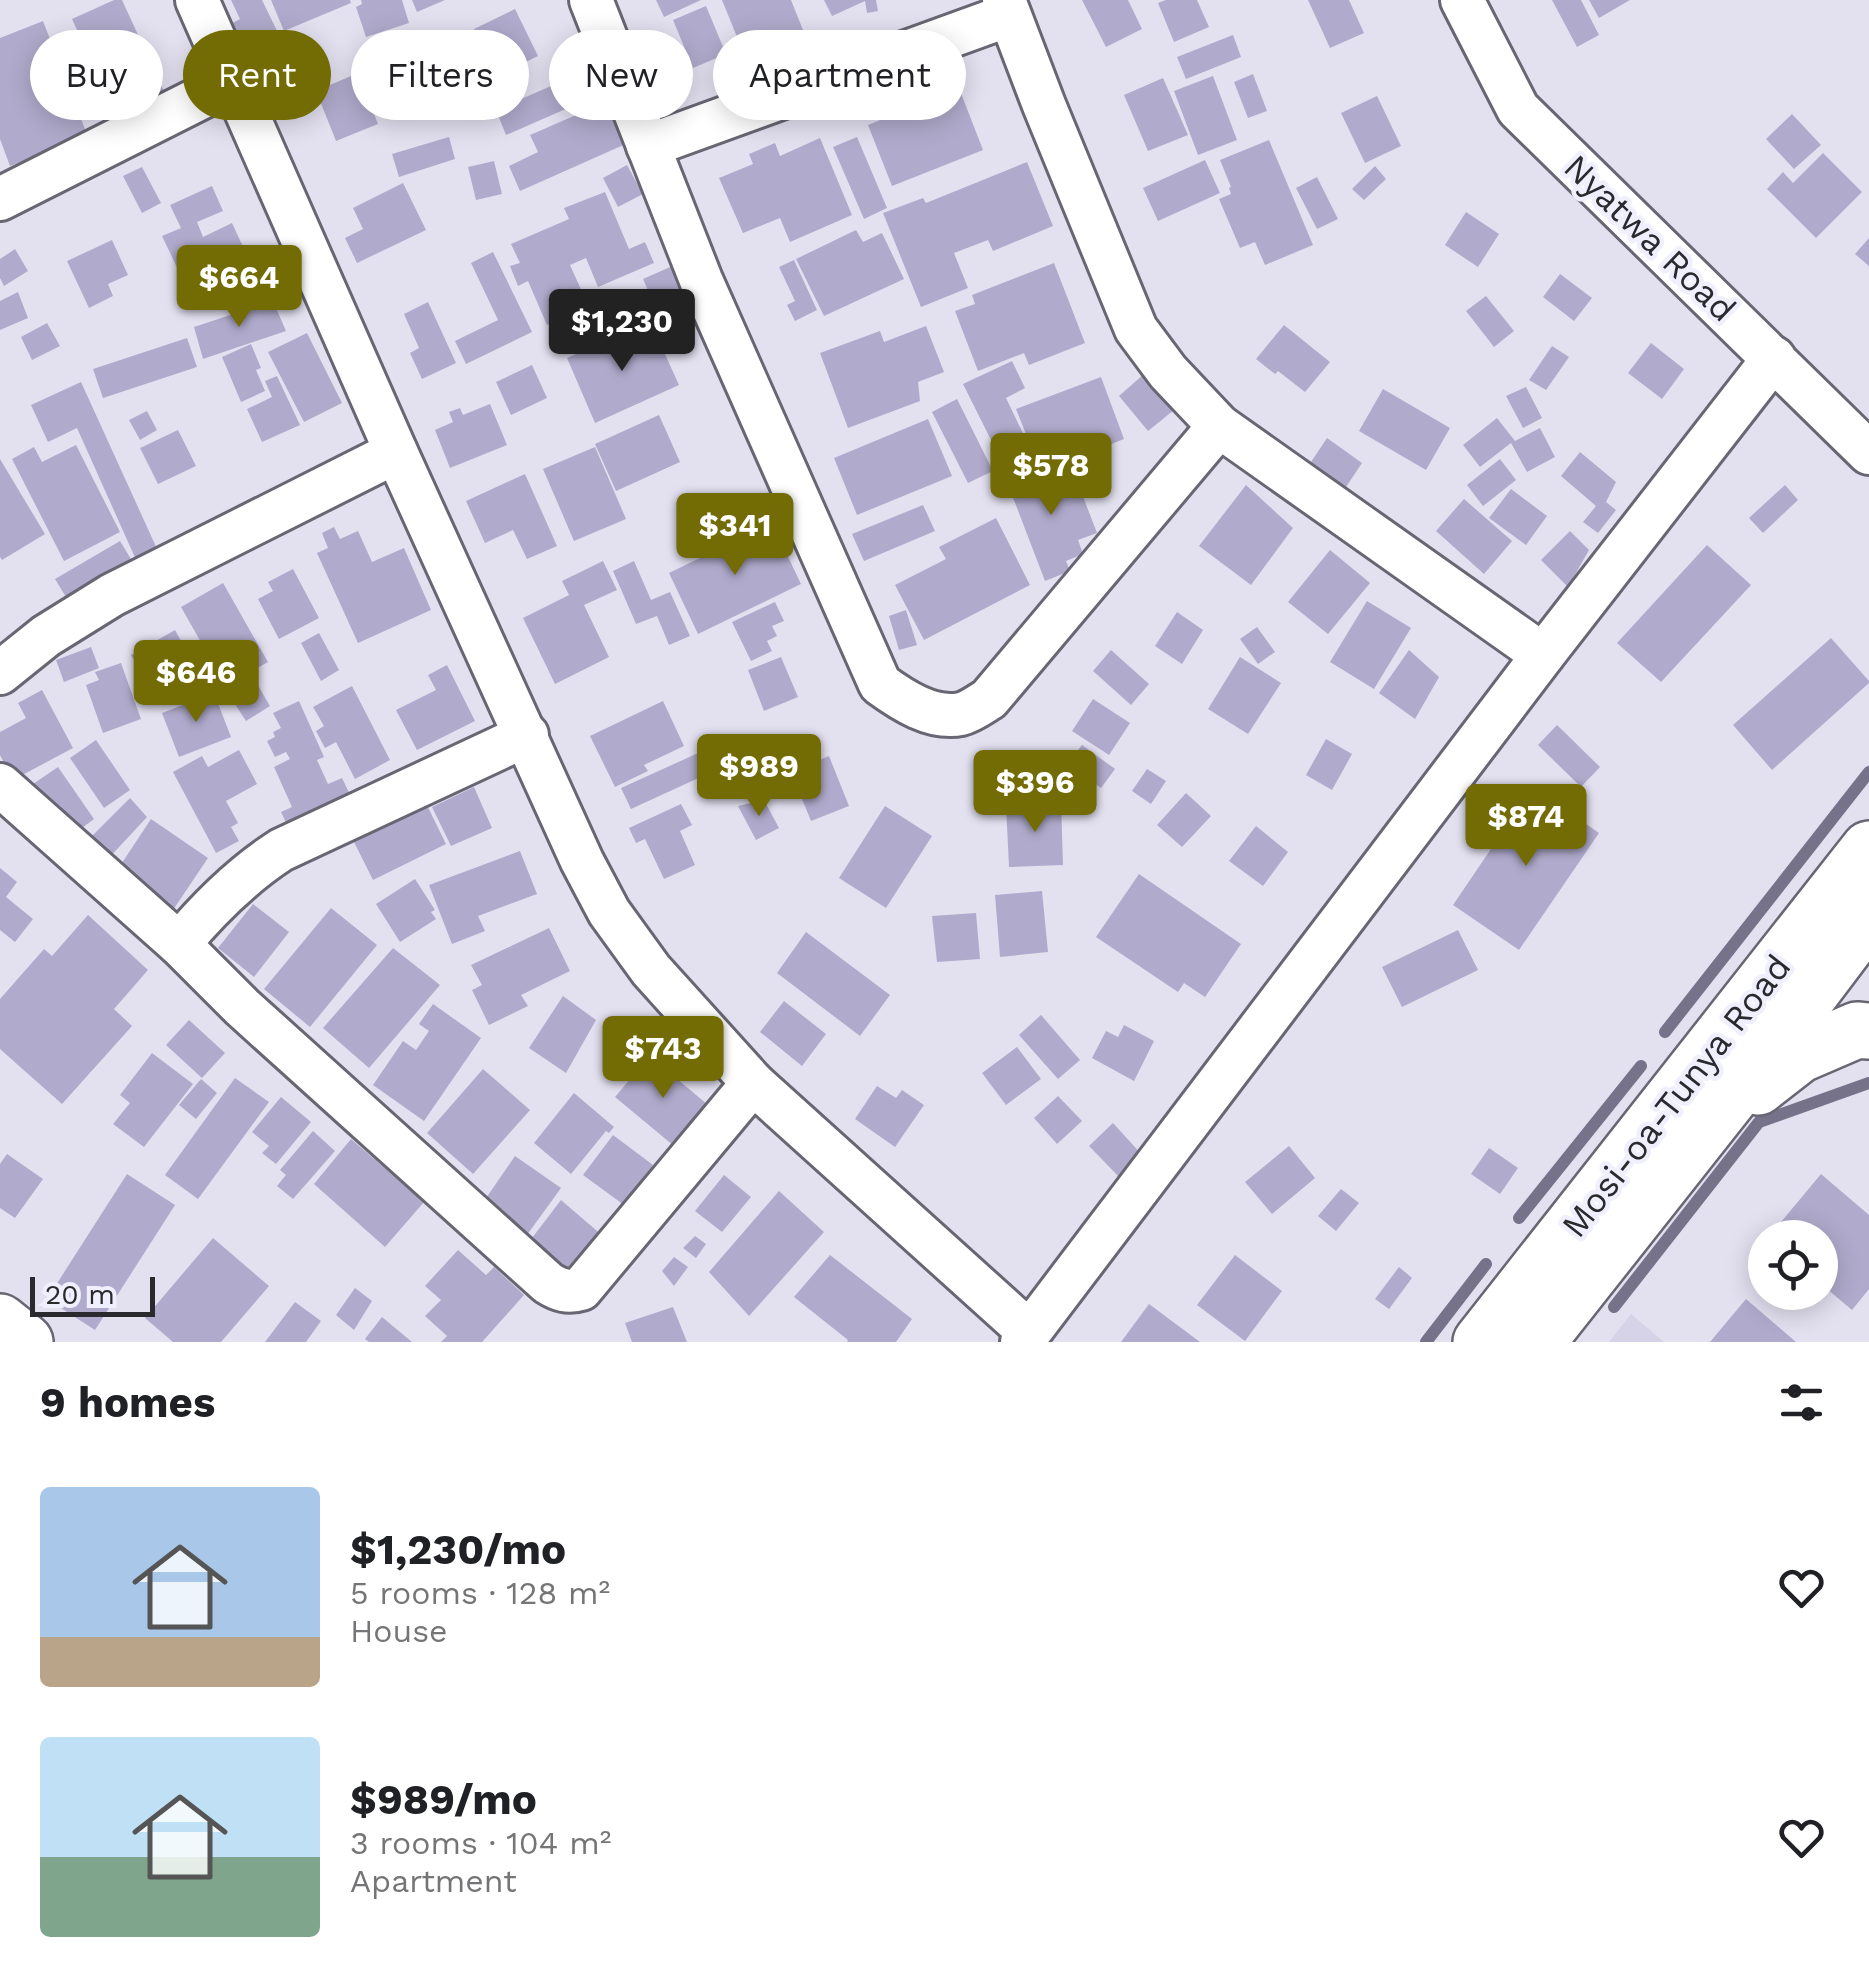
<!DOCTYPE html>
<html lang="en">
<head>
<meta charset="utf-8">
<style>
  :root { --surface:#fff; --page:#f2f2f2; --text:#202124; --muted:#757577; --accent:#736b04 }
  body { margin:0; font-family:"Work Sans",sans-serif; background:var(--page); color:var(--text); height:100vh; display:flex; flex-direction:column; font-size:38px; white-space:nowrap }
  * { box-sizing:border-box; margin:0 }
  p { font-size:32px; color:var(--muted) }
  .icon { flex:none; width:55px; height:55px; fill:none; stroke:currentColor; stroke-width:2; stroke-linecap:round; stroke-linejoin:round }
  .map { position:relative; height:1342px; overflow:hidden }
  .panel { display:flex; flex-direction:column; background:var(--surface); flex:1 }
  .panel>* { flex:none }
  .top-card { position:absolute; left:30px; top:30px; width:1000px; height:90px; display:flex; gap:20px }
  .controls { position:absolute; left:1748px; top:1220px; display:grid; gap:20px }
  .controls a { display:grid; place-items:center; width:90px; height:90px; border-radius:50%; background:var(--surface); box-shadow:0 5px 25px #0003; font-size:50px }
  .scale { position:absolute; left:30px; bottom:25px; width:125px; box-sizing:border-box; padding-left:10px; border:5px solid #2a292e; border-top:0; font-size:28px; line-height:35px; white-space:nowrap; color:#2a292e; -webkit-text-stroke:8px #f0effd; paint-order:stroke }
  .price { position:absolute; translate:-50% -85px; padding:0 22px; border-radius:10px; background:var(--accent); color:#fff; font-size:32px; line-height:65px; filter:drop-shadow(0 2px 5px #0008) }
  .price::after { content:''; position:absolute; left:50%; top:60px; width:30px; height:22px; margin-left:-15px; background:inherit; clip-path:polygon(0 0,100% 0,50% 100%) }
  .price.on { background:#222; color:#fff }
  ul { padding:0; list-style:none }
  li { display:flex; align-items:center; gap:30px; height:250px; padding:0 40px }
  li span { display:grid; place-items:center; flex:none; width:280px; height:200px; border-radius:10px; color:#555 }
  li>.icon { margin-inline-start:auto }
  span .icon { width:120px; height:120px; fill:#fffc; stroke-width:1 }
  li b { font-size:42px }
  h2 { display:flex; justify-content:space-between; align-items:center; height:120px; padding:0 40px; font-size:42px }
  .pill { padding:0 35px; border-radius:45px; background:var(--surface); box-shadow:0 5px 25px #0003; font-size:35px; line-height:90px }
  .pill.on { background:var(--accent); color:#fff }
  .map>svg:first-child { display:block }
  .built { fill:#d6d3e9 }
  .lines { fill:none; stroke-linecap:round; stroke-linejoin:round }
  .stream { stroke:#76728a; stroke-width:12 }
  .building { fill:#b0abcc }
  .minor-casing { stroke:#676672; stroke-width:48 }
  .secondary-casing { stroke:#676672; stroke-width:60 }
  .minor { stroke:#fff; stroke-width:42 }
  .secondary { stroke:#fff; stroke-width:55 }
  .labels { text-anchor:middle; stroke-width:9; stroke-linejoin:round; paint-order:stroke }
  .street-label { font-size:35px; fill:#2a292e; stroke:#f0effd }
</style>
</head>
<body>
<div class="map">
<svg width="1869" height="1342" viewBox="0 0 1869 1342">
  <rect width="100%" height="100%" fill="#e3e1f0"/>
  <!-- built -->
  <polygon class="built" points="1631,1314 1664,1342 1609,1342"/>
  <g class="lines">
    <!-- stream -->
    <g class="stream">
      <polyline points="1665,1032 1869,772"/>
      <polyline points="1519,1218 1641,1066"/>
      <polyline points="1614,1307 1759,1122 1869,1083"/>
      <polyline points="1426,1342 1486,1264"/>
    </g>
  </g>
  <!-- building -->
  <g class="building">
    <polygon points="114,0 122,0 167,98 119,121 72,19"/>
    <polygon points="231,0 262,0 281,39 240,59 225,27 240,19"/>
    <polygon points="271,0 350,0 351,3 284,31"/>
    <polygon points="361,0 402,0 409,23 366,37 356,7 362,4"/>
    <polygon points="412,0 445,0 417,12"/>
    <polygon points="656,0 701,0 664,17"/>
    <polygon points="722,0 791,0 807,40 748,64"/>
    <polygon points="824,0 876,0 878,11 867,13 865,1 832,16"/>
    <polygon points="1082,0 1128,0 1142,29 1106,47"/>
    <polygon points="1166,0 1197,0 1209,27 1174,42 1158,3"/>
    <polygon points="1308,0 1349,0 1364,33 1330,48"/>
    <polygon points="1552,0 1581,0 1599,35 1577,47"/>
    <polygon points="1589,0 1630,0 1599,18"/>
    <polygon points="706,6 726,54 693,68 673,20"/>
    <polygon points="515,9 538,56 497,76 474,29"/>
    <polygon points="43,21 88,137 10,166 0,139 0,38"/>
    <polygon points="1233,35 1241,57 1186,79 1177,57"/>
    <polygon points="77,36 91,69 72,78 57,45"/>
    <polygon points="420,56 432,83 396,98 385,71"/>
    <polygon points="358,73 378,124 336,141 316,91"/>
    <polygon points="1253,74 1267,111 1248,118 1234,82"/>
    <polygon points="1213,76 1237,140 1198,155 1174,91"/>
    <polygon points="1163,78 1188,135 1148,151 1124,95"/>
    <polygon points="558,83 568,108 506,135 496,110"/>
    <polygon points="602,85 628,143 520,191 509,166 538,152 530,135 583,112 576,96"/>
    <polygon points="959,88 983,150 892,186 868,125"/>
    <polygon points="1377,96 1401,146 1365,163 1341,113"/>
    <polygon points="1792,114 1821,145 1794,169 1766,139"/>
    <polygon points="449,137 455,159 399,177 392,154"/>
    <polygon points="857,137 887,208 864,219 833,147"/>
    <polygon points="820,138 852,215 790,242 780,218 743,233 719,178 753,164 749,154 775,143 780,156"/>
    <polygon points="1269,140 1313,245 1265,265 1255,242 1240,248 1219,199 1231,194 1229,188 1231,187 1220,160"/>
    <polygon points="1823,153 1862,192 1816,238 1767,189 1783,172 1793,183"/>
    <polygon points="1205,160 1220,193 1158,221 1143,188"/>
    <polygon points="494,161 502,194 476,200 468,167"/>
    <polygon points="1027,162 1053,226 993,251 988,240 954,253 968,288 921,307 883,213 923,198 926,203"/>
    <polygon points="627,165 643,194 618,207 603,178"/>
    <polygon points="1375,166 1386,179 1364,200 1352,189"/>
    <polygon points="142,167 161,203 142,213 123,176"/>
    <polygon points="1317,177 1338,219 1317,229 1296,188"/>
    <polygon points="403,183 426,230 357,263 345,238 363,229 353,208"/>
    <polygon points="212,186 223,211 197,222 203,237 232,223 245,251 183,280 162,236 181,228 170,205"/>
    <polygon points="605,192 629,249 645,242 654,263 598,287 586,258 570,265 589,307 547,325 528,281 518,286 510,266 520,263 511,244 569,219 564,208"/>
    <polygon points="1466,212 1499,234 1478,267 1445,245"/>
    <polygon points="856,230 863,242 882,233 904,279 824,316 796,259"/>
    <polygon points="1869,238 1869,266 1855,254"/>
    <polygon points="112,240 128,275 108,284 113,296 89,308 67,261"/>
    <polygon points="15,249 28,271 4,286 0,278 0,259"/>
    <polygon points="493,252 532,332 466,364 455,341 498,320 471,263"/>
    <polygon points="686,260 700,292 657,311 643,279"/>
    <polygon points="794,260 817,310 795,321 787,305 795,301 779,267"/>
    <polygon points="1054,263 1085,343 1029,365 1024,353 978,371 955,311 975,304 972,295"/>
    <polygon points="263,265 272,288 230,303 221,280"/>
    <polygon points="1560,274 1592,298 1574,321 1543,297"/>
    <polygon points="18,292 28,318 0,330 0,301"/>
    <polygon points="1486,296 1514,331 1494,347 1466,311"/>
    <polygon points="637,299 644,323 581,342 574,319"/>
    <polygon points="273,301 286,331 203,359 194,327"/>
    <polygon points="428,302 456,363 422,379 410,353 419,348 404,314"/>
    <polygon points="47,323 60,346 32,360 21,337"/>
    <polygon points="1284,325 1330,362 1305,392 1278,371 1275,374 1256,359"/>
    <polygon points="926,326 944,372 918,382 920,401 848,428 820,353 880,331 884,342"/>
    <polygon points="654,330 679,385 595,423 567,358 620,335 624,344"/>
    <polygon points="307,333 342,403 304,422 268,352"/>
    <polygon points="187,338 197,367 103,398 93,369"/>
    <polygon points="1651,343 1684,369 1662,399 1628,373"/>
    <polygon points="251,344 261,368 256,370 265,391 241,402 222,357"/>
    <polygon points="1552,346 1569,357 1546,390 1529,380"/>
    <polygon points="1012,361 1025,388 1006,398 1031,450 1003,464 963,384"/>
    <polygon points="532,365 547,398 511,415 496,382"/>
    <polygon points="1144,374 1174,410 1148,431 1119,396"/>
    <polygon points="277,376 300,425 262,442 247,409 272,397 265,381"/>
    <polygon points="1101,377 1124,439 1041,472 1016,409"/>
    <polygon points="81,382 158,551 137,562 77,428 48,442 31,405"/>
    <polygon points="1526,387 1542,418 1523,428 1506,396"/>
    <polygon points="1383,389 1450,428 1426,470 1359,431"/>
    <polygon points="957,399 993,471 968,483 932,412"/>
    <polygon points="490,404 507,445 450,468 435,430 453,422 449,412 460,408 463,415"/>
    <polygon points="147,411 157,430 140,440 129,420"/>
    <polygon points="659,415 680,462 616,491 595,444"/>
    <polygon points="1497,418 1515,441 1540,428 1555,457 1527,472 1511,443 1480,467 1463,445"/>
    <polygon points="928,419 952,476 857,515 834,458"/>
    <polygon points="178,430 196,466 158,484 140,448"/>
    <polygon points="1327,438 1362,463 1346,487 1311,462"/>
    <polygon points="76,445 120,532 64,561 12,459 34,447 42,462"/>
    <polygon points="595,447 626,519 574,541 543,469"/>
    <polygon points="1580,452 1616,482 1606,502 1616,510 1598,533 1583,522 1596,506 1561,476"/>
    <polygon points="0,459 45,534 2,560 0,557"/>
    <polygon points="1500,459 1516,480 1483,506 1467,485"/>
    <polygon points="1033,463 1039,479 1056,472 1063,492 1079,486 1097,533 1078,540 1083,554 1066,561 1070,571 1045,581 1004,474"/>
    <polygon points="525,474 557,546 527,559 513,530 485,543 466,501"/>
    <polygon points="1246,485 1293,528 1251,585 1199,546"/>
    <polygon points="1785,485 1798,500 1763,533 1749,518"/>
    <polygon points="1511,489 1547,516 1526,545 1489,518"/>
    <polygon points="1464,499 1512,541 1484,574 1436,531"/>
    <polygon points="923,505 935,531 864,561 852,534"/>
    <polygon points="996,518 1030,585 924,640 895,585 946,559 939,547"/>
    <polygon points="772,523 801,584 698,634 669,573"/>
    <polygon points="334,527 340,539 358,531 372,562 404,548 431,610 358,643 317,553 328,548 322,533"/>
    <polygon points="1570,531 1589,550 1568,587 1541,560"/>
    <polygon points="120,541 134,564 69,602 55,579"/>
    <polygon points="1707,545 1751,585 1661,682 1617,643"/>
    <polygon points="1330,550 1370,583 1328,634 1288,602"/>
    <polygon points="603,561 617,590 584,605 609,657 555,684 523,618 569,595 562,581"/>
    <polygon points="634,561 651,600 670,592 690,636 669,645 657,616 636,624 613,571"/>
    <polygon points="293,569 319,618 279,639 258,599 273,591 268,582"/>
    <polygon points="223,583 268,662 219,690 208,670 215,667 181,607"/>
    <polygon points="1367,601 1411,628 1374,689 1330,662"/>
    <polygon points="775,602 784,621 772,626 777,636 767,641 772,651 751,661 732,622"/>
    <polygon points="906,610 917,645 899,650 889,616"/>
    <polygon points="1177,612 1203,630 1182,664 1155,646"/>
    <polygon points="1257,627 1275,652 1258,664 1240,639"/>
    <polygon points="175,630 201,677 157,701 131,655"/>
    <polygon points="319,633 339,670 321,681 301,643"/>
    <polygon points="1831,638 1869,681 1869,683 1772,770 1733,725"/>
    <polygon points="91,647 99,668 64,682 56,660"/>
    <polygon points="1111,650 1149,684 1131,705 1093,671"/>
    <polygon points="1409,650 1439,677 1415,719 1379,693"/>
    <polygon points="781,657 798,697 764,711 748,670"/>
    <polygon points="1240,657 1281,683 1248,734 1208,709"/>
    <polygon points="121,663 141,719 103,733 86,685 99,680 95,672"/>
    <polygon points="447,665 475,721 417,750 396,710 436,690 428,675"/>
    <polygon points="256,682 270,706 246,721 231,698"/>
    <polygon points="352,686 390,760 355,779 336,742 325,748 316,731 324,726 313,707"/>
    <polygon points="42,690 73,748 13,780 0,755 0,732 26,718 18,703"/>
    <polygon points="214,693 231,737 179,757 162,713"/>
    <polygon points="1093,699 1130,723 1109,755 1072,731"/>
    <polygon points="299,701 324,757 317,760 328,784 342,778 357,809 290,831 281,812 292,807 274,767 290,759 286,752 275,757 267,741 275,737 273,732 281,728 273,713"/>
    <polygon points="663,701 684,746 644,765 648,771 615,787 590,736"/>
    <polygon points="1557,725 1600,767 1581,787 1538,745"/>
    <polygon points="1326,739 1352,754 1332,790 1306,775"/>
    <polygon points="96,740 130,790 104,808 70,758"/>
    <polygon points="1082,745 1115,769 1101,788 1067,764"/>
    <polygon points="707,749 716,770 631,809 621,788"/>
    <polygon points="239,750 257,784 226,801 238,823 231,827 239,841 216,853 173,772 202,756 208,767"/>
    <polygon points="829,756 849,806 811,821 791,772"/>
    <polygon points="58,767 94,819 70,837 33,784"/>
    <polygon points="1147,769 1166,781 1151,804 1132,791"/>
    <polygon points="474,787 492,828 451,846 432,807"/>
    <polygon points="1533,787 1599,833 1519,950 1453,905"/>
    <polygon points="1186,793 1211,816 1182,847 1157,825"/>
    <polygon points="422,795 446,844 373,880 349,832"/>
    <polygon points="130,798 147,817 107,860 86,842"/>
    <polygon points="764,800 779,828 756,840 738,806"/>
    <polygon points="1061,802 1063,865 1009,867 1006,805"/>
    <polygon points="681,804 692,825 680,831 695,865 664,879 645,839 636,843 629,828"/>
    <polygon points="885,806 932,836 886,908 839,878"/>
    <polygon points="151,819 208,858 169,916 112,878"/>
    <polygon points="1256,826 1288,852 1263,886 1229,861"/>
    <polygon points="520,851 537,894 478,916 485,931 452,944 429,885"/>
    <polygon points="0,868 17,882 6,897 33,919 15,942 0,930"/>
    <polygon points="1139,874 1241,944 1205,997 1184,983 1178,992 1096,937"/>
    <polygon points="415,879 435,910 431,912 436,919 400,942 376,904"/>
    <polygon points="1042,891 1048,952 1000,957 995,895"/>
    <polygon points="253,904 289,932 254,977 218,948"/>
    <polygon points="331,908 377,945 310,1027 264,989"/>
    <polygon points="976,913 980,959 937,962 932,916"/>
    <polygon points="88,915 148,970 114,1009 132,1026 62,1104 0,1049 0,999 44,949 52,956"/>
    <polygon points="549,928 570,971 521,995 528,1006 489,1025 472,990 482,985 471,965"/>
    <polygon points="1458,930 1478,970 1402,1007 1382,967"/>
    <polygon points="806,932 890,995 860,1036 777,973"/>
    <polygon points="393,948 440,985 369,1068 323,1028"/>
    <polygon points="563,996 596,1020 566,1073 529,1048"/>
    <polygon points="784,1001 826,1034 802,1066 760,1032"/>
    <polygon points="433,1004 481,1038 424,1121 373,1085 403,1041 416,1050 429,1031 419,1024"/>
    <polygon points="1041,1015 1080,1060 1058,1079 1019,1035"/>
    <polygon points="189,1020 225,1053 202,1078 166,1045"/>
    <polygon points="1124,1025 1154,1041 1134,1081 1092,1058 1106,1031 1118,1037"/>
    <polygon points="1017,1047 1041,1079 1006,1105 982,1073"/>
    <polygon points="152,1053 193,1084 144,1147 113,1124 130,1103 120,1095"/>
    <polygon points="646,1053 714,1110 680,1151 615,1097 631,1078 621,1069 632,1057 638,1062"/>
    <polygon points="483,1069 530,1110 473,1174 427,1133"/>
    <polygon points="235,1078 269,1102 198,1199 165,1175"/>
    <polygon points="201,1079 217,1093 196,1119 179,1105"/>
    <polygon points="877,1086 896,1098 902,1090 924,1105 895,1147 855,1119"/>
    <polygon points="574,1093 614,1127 609,1133 606,1131 571,1174 534,1143"/>
    <polygon points="1058,1096 1082,1121 1057,1144 1034,1118"/>
    <polygon points="281,1097 311,1122 276,1164 262,1153 269,1146 252,1132"/>
    <polygon points="1113,1123 1143,1156 1120,1178 1089,1146"/>
    <polygon points="313,1131 335,1151 293,1199 277,1186 286,1175 280,1170"/>
    <polygon points="613,1135 653,1165 624,1205 583,1175"/>
    <polygon points="351,1139 424,1202 385,1247 314,1184"/>
    <polygon points="1289,1146 1315,1178 1272,1214 1245,1182"/>
    <polygon points="1489,1148 1518,1168 1500,1194 1471,1174"/>
    <polygon points="7,1154 43,1179 15,1218 0,1208 0,1164"/>
    <polygon points="515,1156 561,1188 527,1235 482,1204"/>
    <polygon points="127,1174 175,1205 95,1330 47,1299"/>
    <polygon points="1821,1174 1869,1215 1869,1289 1852,1310 1820,1283 1820,1278 1832,1264 1820,1254 1820,1238 1800,1238 1781,1222"/>
    <polygon points="724,1175 751,1197 722,1232 695,1211"/>
    <polygon points="1341,1189 1359,1203 1336,1231 1318,1216"/>
    <polygon points="779,1191 824,1232 749,1316 709,1272"/>
    <polygon points="561,1200 604,1237 574,1279 529,1242"/>
    <polygon points="695,1236 706,1244 696,1258 683,1248"/>
    <polygon points="213,1238 269,1286 221,1342 173,1342 145,1318"/>
    <polygon points="458,1250 486,1275 494,1267 524,1295 482,1342 441,1342 447,1336 425,1316 441,1300 425,1286"/>
    <polygon points="830,1255 912,1319 896,1342 847,1342 848,1340 794,1297"/>
    <polygon points="1235,1255 1282,1291 1245,1341 1197,1305"/>
    <polygon points="674,1257 688,1267 674,1286 662,1271"/>
    <polygon points="1399,1267 1412,1278 1389,1309 1375,1299"/>
    <polygon points="355,1288 372,1301 354,1330 336,1315"/>
    <polygon points="1746,1299 1796,1342 1710,1342"/>
    <polygon points="295,1302 321,1321 306,1342 265,1342"/>
    <polygon points="1149,1304 1200,1342 1121,1342"/>
    <polygon points="673,1307 687,1342 632,1342 625,1323"/>
    <polygon points="382,1317 412,1342 369,1342 365,1339"/>
  </g>
  <g class="lines">
    <!-- minor casing -->
    <g class="minor-casing">
      <g id="minor">
        <polyline points="197,0 396,452 582,861 609,912 651,970 753,1083 1029,1332"/>
        <path d="M591,0L701,280L880,684C902,700 932,720 961,714C970,712 981,704 989,699L1219,426"/>
        <polyline points="1004,0 1044,105 1136,329 1168,372 1219,426 1543,655"/>
        <polyline points="1462,0 1518,109 1869,453"/>
        <polyline points="648,146 1009,15"/>
        <polyline points="0,199 234,81"/>
        <polyline points="0,673 46,636 112,595 396,452"/>
        <path d="M0,785L179,944L242,1007L548,1283C559,1290 568,1293 581,1289L753,1083"/>
        <path d="M179,944C209,908 241,876 281,850L527,735"/>
        <polyline points="1022,1342 1543,655 1774,358"/>
      </g>
    </g>
    <!-- secondary casing -->
    <g class="secondary-casing">
      <g id="secondary">
        <polyline points="1758,1087 1799,1055 1857,1030 1869,1031"/>
        <polyline points="0,1322 25,1342"/>
        <polyline points="1481,1342 1869,849"/>
        <polyline points="1537,1342 1770,1047 1869,916"/>
      </g>
    </g>
    <!-- minor -->
    <use href="#minor" class="minor"/>
    <!-- secondary -->
    <use href="#secondary" class="secondary"/>
  </g>
  <g class="labels">
    <!-- street labels -->
    <g class="street-label">
      <text transform="translate(1650 238) rotate(44)" y="12">Nyatwa Road</text>
      <text transform="translate(1676 1096) rotate(-52)" y="12">Mosi-oa-Tunya Road</text>
    </g>
  </g>
</svg>
<div class="controls">
<a><svg class="icon" aria-label="locate" viewBox="0 0 24 24"><circle cx="12" cy="12" r="6"/><path d="M12 2v4M12 18v4M2 12h4M18 12h4"/></svg></a>
</div>
<div class="scale">20 m</div>
<b class="price" style="left:239px;top:330px">$664</b>
<b class="price on" style="left:622px;top:374px">$1,230</b>
<b class="price" style="left:1051px;top:518px">$578</b>
<b class="price" style="left:735px;top:578px">$341</b>
<b class="price" style="left:196px;top:725px">$646</b>
<b class="price" style="left:759px;top:819px">$989</b>
<b class="price" style="left:1035px;top:835px">$396</b>
<b class="price" style="left:1526px;top:869px">$874</b>
<b class="price" style="left:663px;top:1101px">$743</b>
<div class="top-card">
<a class="pill">Buy</a>
<a class="pill on">Rent</a>
<a class="pill">Filters</a>
<a class="pill">New</a>
<a class="pill">Apartment</a>
</div>
</div>
<section class="panel">
<h2>9 homes<svg class="icon" aria-label="filters" viewBox="0 0 24 24"><path d="M4 7h16M4 17h16"/><circle cx="9" cy="7" r="2"/><circle cx="15" cy="17" r="2"/></svg></h2>
<ul>
<li><span style="background:linear-gradient(#a9c7e8 75%,#b9a48a 0)"><svg class="icon" aria-label="home" viewBox="0 0 24 24"><path d="M3 11l9-7 9 7M6 9v11h12V9"/></svg></span><div><b>$1,230/mo</b><p>5 rooms · 128 m²</p><p>House</p></div><svg class="icon" aria-label="heart" viewBox="0 0 24 24"><path d="M12 20l-8-8c-3-5 5-10 8-4 3-6 11-1 8 4z"/></svg></li>
<li><span style="background:linear-gradient(#bfe0f5 60%,#7fa58c 0)"><svg class="icon" aria-label="home" viewBox="0 0 24 24"><path d="M3 11l9-7 9 7M6 9v11h12V9"/></svg></span><div><b>$989/mo</b><p>3 rooms · 104 m²</p><p>Apartment</p></div><svg class="icon" aria-label="heart" viewBox="0 0 24 24"><path d="M12 20l-8-8c-3-5 5-10 8-4 3-6 11-1 8 4z"/></svg></li>
</ul>
</section>
</body>
</html>
